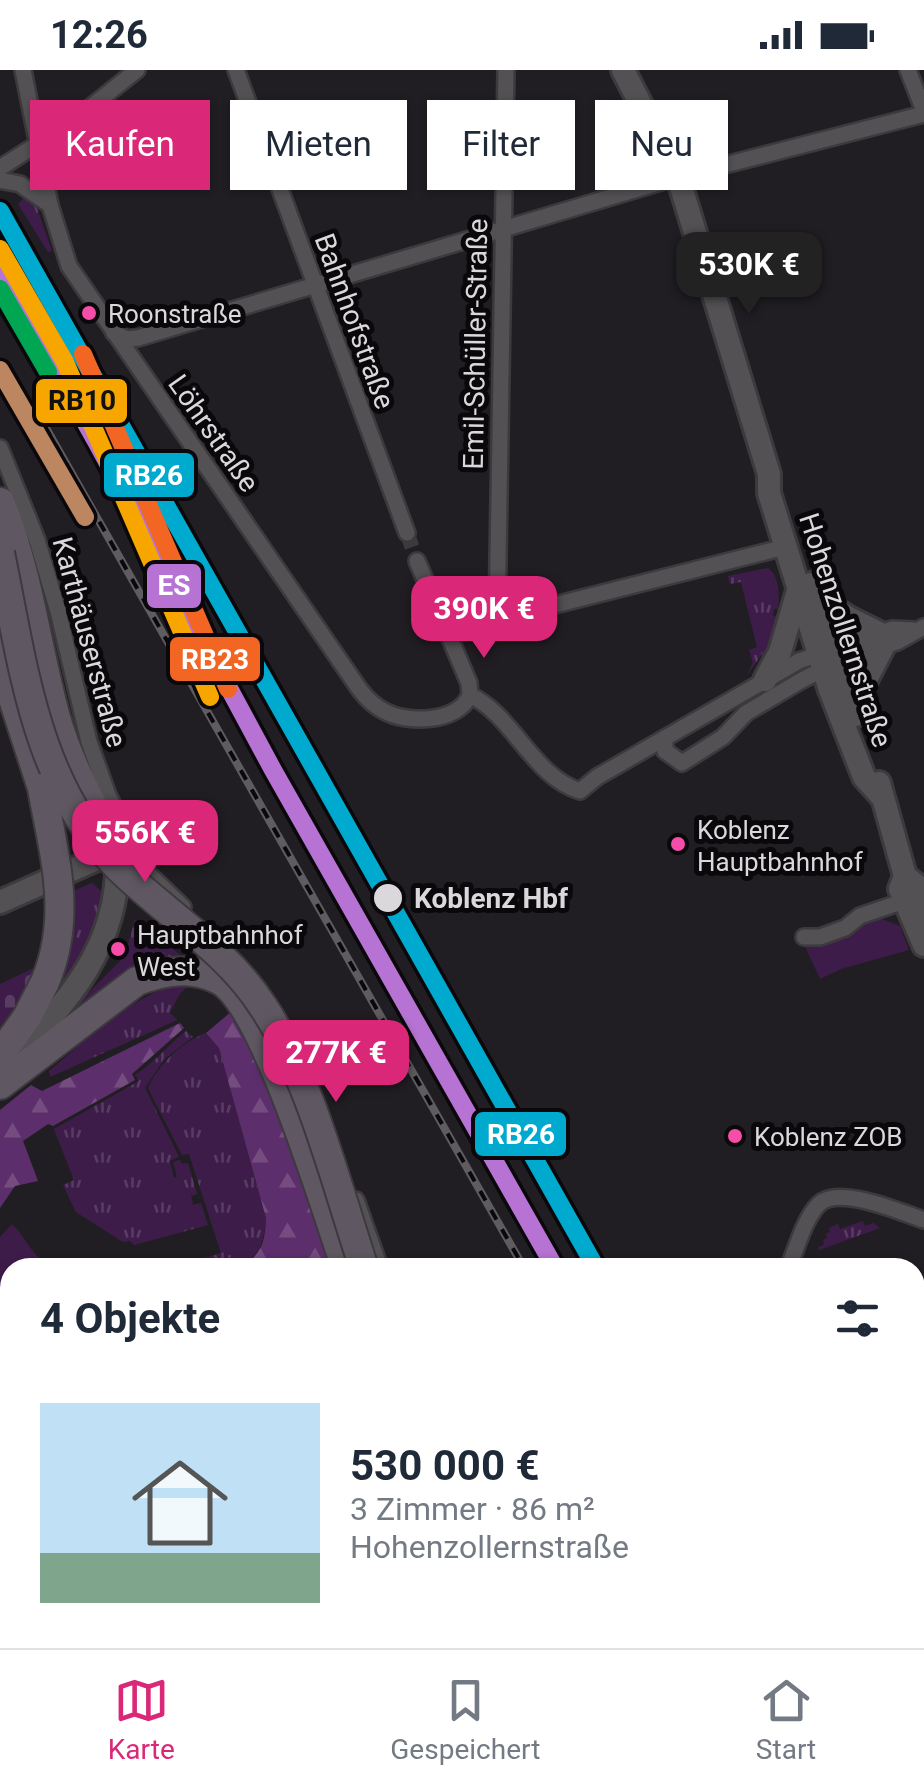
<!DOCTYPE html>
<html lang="de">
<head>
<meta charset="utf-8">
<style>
  :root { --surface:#fff; --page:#f2f2f3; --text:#1f2937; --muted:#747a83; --line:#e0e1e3; --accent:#db2777 }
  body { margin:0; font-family:Roboto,sans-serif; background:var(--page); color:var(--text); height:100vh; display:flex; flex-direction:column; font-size:38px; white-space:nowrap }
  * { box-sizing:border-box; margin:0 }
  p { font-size:32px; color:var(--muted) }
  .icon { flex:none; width:55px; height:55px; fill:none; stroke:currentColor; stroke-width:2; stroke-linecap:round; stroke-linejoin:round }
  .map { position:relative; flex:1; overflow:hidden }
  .sheet { position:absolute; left:0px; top:1188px; width:925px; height:392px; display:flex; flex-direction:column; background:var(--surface); border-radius:30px 30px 0 0; box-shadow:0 2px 8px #0004 }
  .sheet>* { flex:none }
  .top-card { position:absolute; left:30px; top:30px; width:865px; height:90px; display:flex; gap:20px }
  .price { position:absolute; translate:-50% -85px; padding:0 22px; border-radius:20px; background:var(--accent); color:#fff; font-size:32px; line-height:65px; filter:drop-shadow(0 2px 5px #0008) }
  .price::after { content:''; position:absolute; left:50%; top:60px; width:30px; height:22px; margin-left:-15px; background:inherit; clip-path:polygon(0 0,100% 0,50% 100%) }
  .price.on { background:#222; color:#fff }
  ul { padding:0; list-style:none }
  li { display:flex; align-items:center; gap:30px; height:250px; padding:0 40px }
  li span { display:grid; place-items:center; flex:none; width:280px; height:200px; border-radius:0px; color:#555 }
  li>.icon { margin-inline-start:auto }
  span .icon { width:120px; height:120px; fill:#fffc; stroke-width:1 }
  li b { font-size:42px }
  h2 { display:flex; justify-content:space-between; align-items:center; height:120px; padding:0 40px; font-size:42px }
  .tag { padding:0 35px; border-radius:0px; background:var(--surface); box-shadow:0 2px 8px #0004; font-size:35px; line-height:90px }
  .tag.on { background:var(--accent); color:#fff }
  .status { display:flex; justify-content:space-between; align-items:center; height:70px; padding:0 50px; background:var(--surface); direction:ltr }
  .status svg { height:28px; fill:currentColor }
  .dock { display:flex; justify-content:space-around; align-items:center; height:140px; border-top:2px solid var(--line); background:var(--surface); font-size:28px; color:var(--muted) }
  .dock a { display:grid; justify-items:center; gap:5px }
  .dock .on { color:var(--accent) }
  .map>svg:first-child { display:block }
  .grass { fill:url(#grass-tufts) }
  .forest { fill:url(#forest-firs) }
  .cemetery { fill:url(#cemetery-stones) }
  .green { fill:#3e1c4a }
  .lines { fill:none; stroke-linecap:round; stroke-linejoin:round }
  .street-tunnel { stroke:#3d3a3f; stroke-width:15; stroke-dasharray:15 8; stroke-linecap:butt }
  .street-casing { stroke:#3d3a3e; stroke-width:20 }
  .secondary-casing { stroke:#3d3a3e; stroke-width:28 }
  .highway-casing { stroke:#3d3a3e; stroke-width:32 }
  .street { stroke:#535154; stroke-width:15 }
  .secondary { stroke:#535154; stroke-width:22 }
  .highway { stroke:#5f5862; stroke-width:28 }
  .rail-casing { stroke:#5e5c5f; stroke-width:8 }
  .rail { stroke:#0a080b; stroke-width:4; stroke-dasharray:11; stroke-linecap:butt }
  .highway-bridge-casing { stroke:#3d3a3e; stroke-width:32; stroke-linecap:butt }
  .highway-bridge { stroke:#5f5862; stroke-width:28 }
  .rail-1-casing { stroke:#0a080b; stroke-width:25 }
  .rail-2-casing { stroke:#0a080b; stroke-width:25 }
  .rail-3-casing { stroke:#0a080b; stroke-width:25 }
  .rail-4-casing { stroke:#0a080b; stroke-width:25 }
  .rail-5-casing { stroke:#0a080b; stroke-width:25 }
  .rail-6-casing { stroke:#0a080b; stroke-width:25 }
  .rail-1 { stroke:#00a9ce; stroke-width:18 }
  .rail-2 { stroke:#b673d3; stroke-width:18 }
  .rail-3 { stroke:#f7a600; stroke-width:18 }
  .rail-4 { stroke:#f26522; stroke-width:18 }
  .rail-5 { stroke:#00a651; stroke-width:18 }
  .rail-6 { stroke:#bb8660; stroke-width:18 }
  .bus-dot { fill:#f54da8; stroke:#0a080b; stroke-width:4 }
  .stop-dot { fill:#dbd8dc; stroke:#0a080b; stroke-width:4 }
  .labels { text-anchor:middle; stroke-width:10; stroke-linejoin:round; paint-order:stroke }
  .bus-label { font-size:26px; fill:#dbd8dc; stroke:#0a080b; text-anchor:start }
  .street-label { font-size:28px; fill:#dbd8dc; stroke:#0a080b }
  .stop-label { font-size:28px; font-weight:bold; fill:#dbd8dc; stroke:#0a080b; text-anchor:start }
  .line-badge { stroke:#0a080b; stroke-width:4 }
  .badge-label { font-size:28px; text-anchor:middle; font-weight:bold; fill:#fff }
  .pale-badge-label { font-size:28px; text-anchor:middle; font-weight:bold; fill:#111 }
</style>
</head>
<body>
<div class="status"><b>12:26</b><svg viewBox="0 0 49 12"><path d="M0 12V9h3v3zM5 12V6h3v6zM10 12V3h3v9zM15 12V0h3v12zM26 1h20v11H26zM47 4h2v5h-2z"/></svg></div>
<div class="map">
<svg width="924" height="1578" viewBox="0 0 924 1578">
  <defs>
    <pattern id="grass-tufts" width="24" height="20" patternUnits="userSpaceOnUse" patternTransform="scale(2.5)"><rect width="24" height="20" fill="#3e1c4a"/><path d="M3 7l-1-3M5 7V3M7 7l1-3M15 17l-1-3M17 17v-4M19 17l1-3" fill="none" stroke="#593c64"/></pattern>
    <pattern id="forest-firs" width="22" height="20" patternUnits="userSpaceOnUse" patternTransform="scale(2.5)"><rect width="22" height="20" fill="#5d2e6c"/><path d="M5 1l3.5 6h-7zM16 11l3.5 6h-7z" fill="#744c80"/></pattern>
    <pattern id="cemetery-stones" width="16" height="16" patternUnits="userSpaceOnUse" patternTransform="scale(2.5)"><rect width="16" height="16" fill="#3e1c4a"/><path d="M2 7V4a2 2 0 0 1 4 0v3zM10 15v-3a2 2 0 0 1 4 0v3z" fill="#593c64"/></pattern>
  </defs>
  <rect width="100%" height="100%" fill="#211e23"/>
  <!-- grass -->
  <g class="grass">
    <polygon points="26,126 37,138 52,181 48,182 18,134"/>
    <path d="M768,498C780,507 779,524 778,539H774L773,546L777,547L768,576L747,605L753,592L749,580L757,577L741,512L730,514L728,506Z"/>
    <path d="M92,813L101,821C100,868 68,907 41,944L69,823Z"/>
    <polygon points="135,849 184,888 51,961 120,891 126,882"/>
    <path d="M192,911L179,925L170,943L177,950L50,1007L49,1001C92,965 135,921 192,911Z"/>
    <path d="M186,961L193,967L164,989L145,1018L179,1087L170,1091L174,1108L177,1107L173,1092L180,1090L182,1094L188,1093L197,1124L191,1126L193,1134L187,1136L201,1133L208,1155L134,1175L130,1171L123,1172L76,1142L63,1115L74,1110L54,1059L139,1011L135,1005C153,994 168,975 186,961Z"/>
    <path d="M206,963L219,978L266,1148C262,1211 224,1197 175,1197L221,1183L189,1084L182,1085L148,1018C158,995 182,972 206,963Z"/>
    <polygon points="863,1151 865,1156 873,1153 880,1158 819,1180 818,1177 824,1175 823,1170 827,1168 826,1164 830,1162 829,1158 838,1154 840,1159"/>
  </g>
  <!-- forest -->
  <g class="forest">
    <path d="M232,941L275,1026L331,1197H241C262,1184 265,1172 266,1148L219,978L206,963Z"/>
    <polygon points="180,953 184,958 132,1004 135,1010 53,1056 48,1054 23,1071 38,1111 15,1116 0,1138 0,1040 31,1015 42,1021"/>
    <polygon points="264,1570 476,1570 479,1578 266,1578"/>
  </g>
  <!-- cemetery -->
  <polygon class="cemetery" points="34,898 24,922 0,960 0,914"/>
  <!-- green -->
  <g class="green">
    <polygon points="879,848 900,856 909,880 841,899 820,909 804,874"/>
    <path d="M12,1154C25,1166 28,1179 42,1190V1197L10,1198V1239L0,1232V1167Z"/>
  </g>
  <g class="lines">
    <!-- street-tunnel -->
    <polyline class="street-tunnel" points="407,463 417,491"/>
    <!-- street casing -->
    <g class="street-casing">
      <g id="street">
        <path d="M23,0L50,135L69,196L360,620C367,629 374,636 384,641C407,654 458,653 470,625"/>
        <polyline points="236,0 407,463"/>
        <polyline points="908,0 924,41"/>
        <polyline points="0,98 72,52 137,0"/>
        <polyline points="0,110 20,114 50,135"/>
        <polyline points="114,263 127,269 138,268 678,107 924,44"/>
        <polyline points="0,378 37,470 58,541 89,672 108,725 121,751 117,780 128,784 183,837"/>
        <polyline points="417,491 469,613 470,625"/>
        <polyline points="497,550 506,0"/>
        <polyline points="448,566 515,545 785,477"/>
        <path d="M470,625C514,646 532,706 580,721L597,707L799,591L892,559L914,560"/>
        <polyline points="665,668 665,681 682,693 723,667 746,643 802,610 837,592 897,572 924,557"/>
        <polyline points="804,867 820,867 845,858 860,846 904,831"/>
        <polyline points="356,1130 380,1198"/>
        <path d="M788,1198C797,1178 804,1149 819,1134C839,1115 900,1142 924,1150"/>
        <polyline points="0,1253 10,1252"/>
        <polyline points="915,1376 924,1373"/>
        <polyline points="915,1519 924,1515"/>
        <polyline points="533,1570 537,1578"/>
        <polyline points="841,1570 845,1578"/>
        <polyline points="98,1578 99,1570"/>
      </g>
    </g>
    <!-- secondary casing -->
    <g class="secondary-casing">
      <g id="secondary">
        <polyline points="623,0 678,107 769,404 769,423 830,620 864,707 882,727"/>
        <polyline points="811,514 855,645"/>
        <polyline points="814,525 847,547 879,563"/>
        <polyline points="765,610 780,582 797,524"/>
        <polyline points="852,637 883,577"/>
        <polyline points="879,713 905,806 915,814 924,847"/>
        <polyline points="905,806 900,819 924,875"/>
        <path d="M0,832L117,780C123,878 63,937 0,1002"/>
      </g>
    </g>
    <!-- highway casing -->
    <g class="highway-casing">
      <g id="highway">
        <path d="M0,432C29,502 36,575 56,648C70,695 93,738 117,780"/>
        <polyline points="0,557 14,632 42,718"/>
        <polyline points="0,985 27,947 45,912"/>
        <path d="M0,1015L137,911C165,901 191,896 219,910C264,932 327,1144 346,1198"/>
        <polyline points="516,1570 520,1578"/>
      </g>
    </g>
    <!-- street -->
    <use href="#street" class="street"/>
    <!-- secondary -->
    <use href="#secondary" class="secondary"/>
    <!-- highway -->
    <use href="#highway" class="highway"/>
    <!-- rail casing -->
    <g class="rail-casing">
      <g id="rail">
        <polyline points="34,337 524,1198"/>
        <polyline points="699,1570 702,1578"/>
      </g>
    </g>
    <!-- rail -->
    <use href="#rail" class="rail"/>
    <!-- highway-bridge casing -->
    <g class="highway-bridge-casing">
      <g id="highway-bridge">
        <path d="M0,483C23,594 35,714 119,798C166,844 226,879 262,935C309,1004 337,1117 364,1198"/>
        <path d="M42,718C54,785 73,846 45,912"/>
      </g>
    </g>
    <!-- highway-bridge -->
    <use href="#highway-bridge" class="highway-bridge"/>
    <!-- rail-1 casing -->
    <g class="rail-1-casing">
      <polyline id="rail-1" points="0,141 596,1198"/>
    </g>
    <!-- rail-2 casing -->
    <g class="rail-2-casing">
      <polyline id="rail-2" points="0,200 97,373 273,700 555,1198"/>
    </g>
    <!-- rail-3 casing -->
    <g class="rail-3-casing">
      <polyline id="rail-3" points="0,179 65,292 210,627"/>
    </g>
    <!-- rail-4 casing -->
    <g class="rail-4-casing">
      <polyline id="rail-4" points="83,284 228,619"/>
    </g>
    <!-- rail-5 casing -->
    <g class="rail-5-casing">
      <polyline id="rail-5" points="0,219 48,302"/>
    </g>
    <!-- rail-6 casing -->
    <g class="rail-6-casing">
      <polyline id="rail-6" points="0,300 85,447"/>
    </g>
    <!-- rail-1 -->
    <use href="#rail-1" class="rail-1"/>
    <!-- rail-2 -->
    <use href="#rail-2" class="rail-2"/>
    <!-- rail-3 -->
    <use href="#rail-3" class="rail-3"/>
    <!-- rail-4 -->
    <use href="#rail-4" class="rail-4"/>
    <!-- rail-5 -->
    <use href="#rail-5" class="rail-5"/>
    <!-- rail-6 -->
    <use href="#rail-6" class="rail-6"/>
  </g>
  <!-- markers -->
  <g class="bus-dot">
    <circle cx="89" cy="243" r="9"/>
    <circle cx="678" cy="774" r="9"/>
    <circle cx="118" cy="879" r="9"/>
    <circle cx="735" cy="1066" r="9"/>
  </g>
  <circle class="stop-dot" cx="388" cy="828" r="16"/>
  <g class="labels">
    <!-- bus labels -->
    <g class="bus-label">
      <text x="108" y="253">Roonstraße</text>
      <text x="697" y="769">Koblenz<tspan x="697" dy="32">Hauptbahnhof</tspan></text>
      <text x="137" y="874">Hauptbahnhof<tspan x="137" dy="32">West</tspan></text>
      <text x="754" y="1076">Koblenz ZOB</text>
    </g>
    <!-- street labels -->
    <g class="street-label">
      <text transform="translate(355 251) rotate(70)" y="10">Bahnhofstraße</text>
      <text transform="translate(475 274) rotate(-89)" y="10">Emil-Schüller-Straße</text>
      <text transform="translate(214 363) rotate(55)" y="10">Löhrstraße</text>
      <text transform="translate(846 560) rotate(72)" y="10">Hohenzollernstraße</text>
      <text transform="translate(90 572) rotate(75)" y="10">Karthäuserstraße</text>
    </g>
    <!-- stop labels -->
    <g class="stop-label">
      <text x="414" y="838">Koblenz Hbf</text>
    </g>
  </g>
  <g class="line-badge">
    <rect x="34" y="307" width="95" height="48" rx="10" fill="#f7a600"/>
    <rect x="102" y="381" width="94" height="48" rx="10" fill="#00a9ce"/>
    <rect x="145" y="492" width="58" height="48" rx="10" fill="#b673d3"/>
    <rect x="168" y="565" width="94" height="48" rx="10" fill="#f26522"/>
    <rect x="473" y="1040" width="95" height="48" rx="10" fill="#00a9ce"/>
  </g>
  <g class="badge-label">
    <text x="149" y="415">RB26</text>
    <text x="174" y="525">ES</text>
    <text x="215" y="599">RB23</text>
    <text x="521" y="1074">RB26</text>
  </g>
  <g class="pale-badge-label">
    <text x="82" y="340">RB10</text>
  </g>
</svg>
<b class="price on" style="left:749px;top:247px">530K €</b>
<b class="price" style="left:484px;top:591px">390K €</b>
<b class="price" style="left:145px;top:815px">556K €</b>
<b class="price" style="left:336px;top:1035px">277K €</b>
<div class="top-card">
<a class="tag on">Kaufen</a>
<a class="tag">Mieten</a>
<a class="tag">Filter</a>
<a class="tag">Neu</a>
</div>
<section class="sheet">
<h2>4 Objekte<svg class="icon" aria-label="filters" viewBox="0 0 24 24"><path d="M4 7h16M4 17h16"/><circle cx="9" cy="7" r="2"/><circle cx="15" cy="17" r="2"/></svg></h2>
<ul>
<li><span style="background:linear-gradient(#bfe0f5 75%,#7fa58c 0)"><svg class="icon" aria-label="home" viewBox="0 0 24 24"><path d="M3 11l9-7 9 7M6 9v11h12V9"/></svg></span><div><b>530 000 €</b><p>3 Zimmer · 86 m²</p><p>Hohenzollernstraße</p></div></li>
</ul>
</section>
</div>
<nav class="dock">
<a class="on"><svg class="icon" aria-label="map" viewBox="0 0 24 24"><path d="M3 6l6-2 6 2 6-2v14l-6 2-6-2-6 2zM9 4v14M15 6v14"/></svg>Karte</a>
<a><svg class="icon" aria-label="saved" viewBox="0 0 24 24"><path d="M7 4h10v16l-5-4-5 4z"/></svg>Gespeichert</a>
<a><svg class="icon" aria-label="home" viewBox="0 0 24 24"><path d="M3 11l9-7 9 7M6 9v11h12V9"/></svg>Start</a>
</nav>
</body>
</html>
